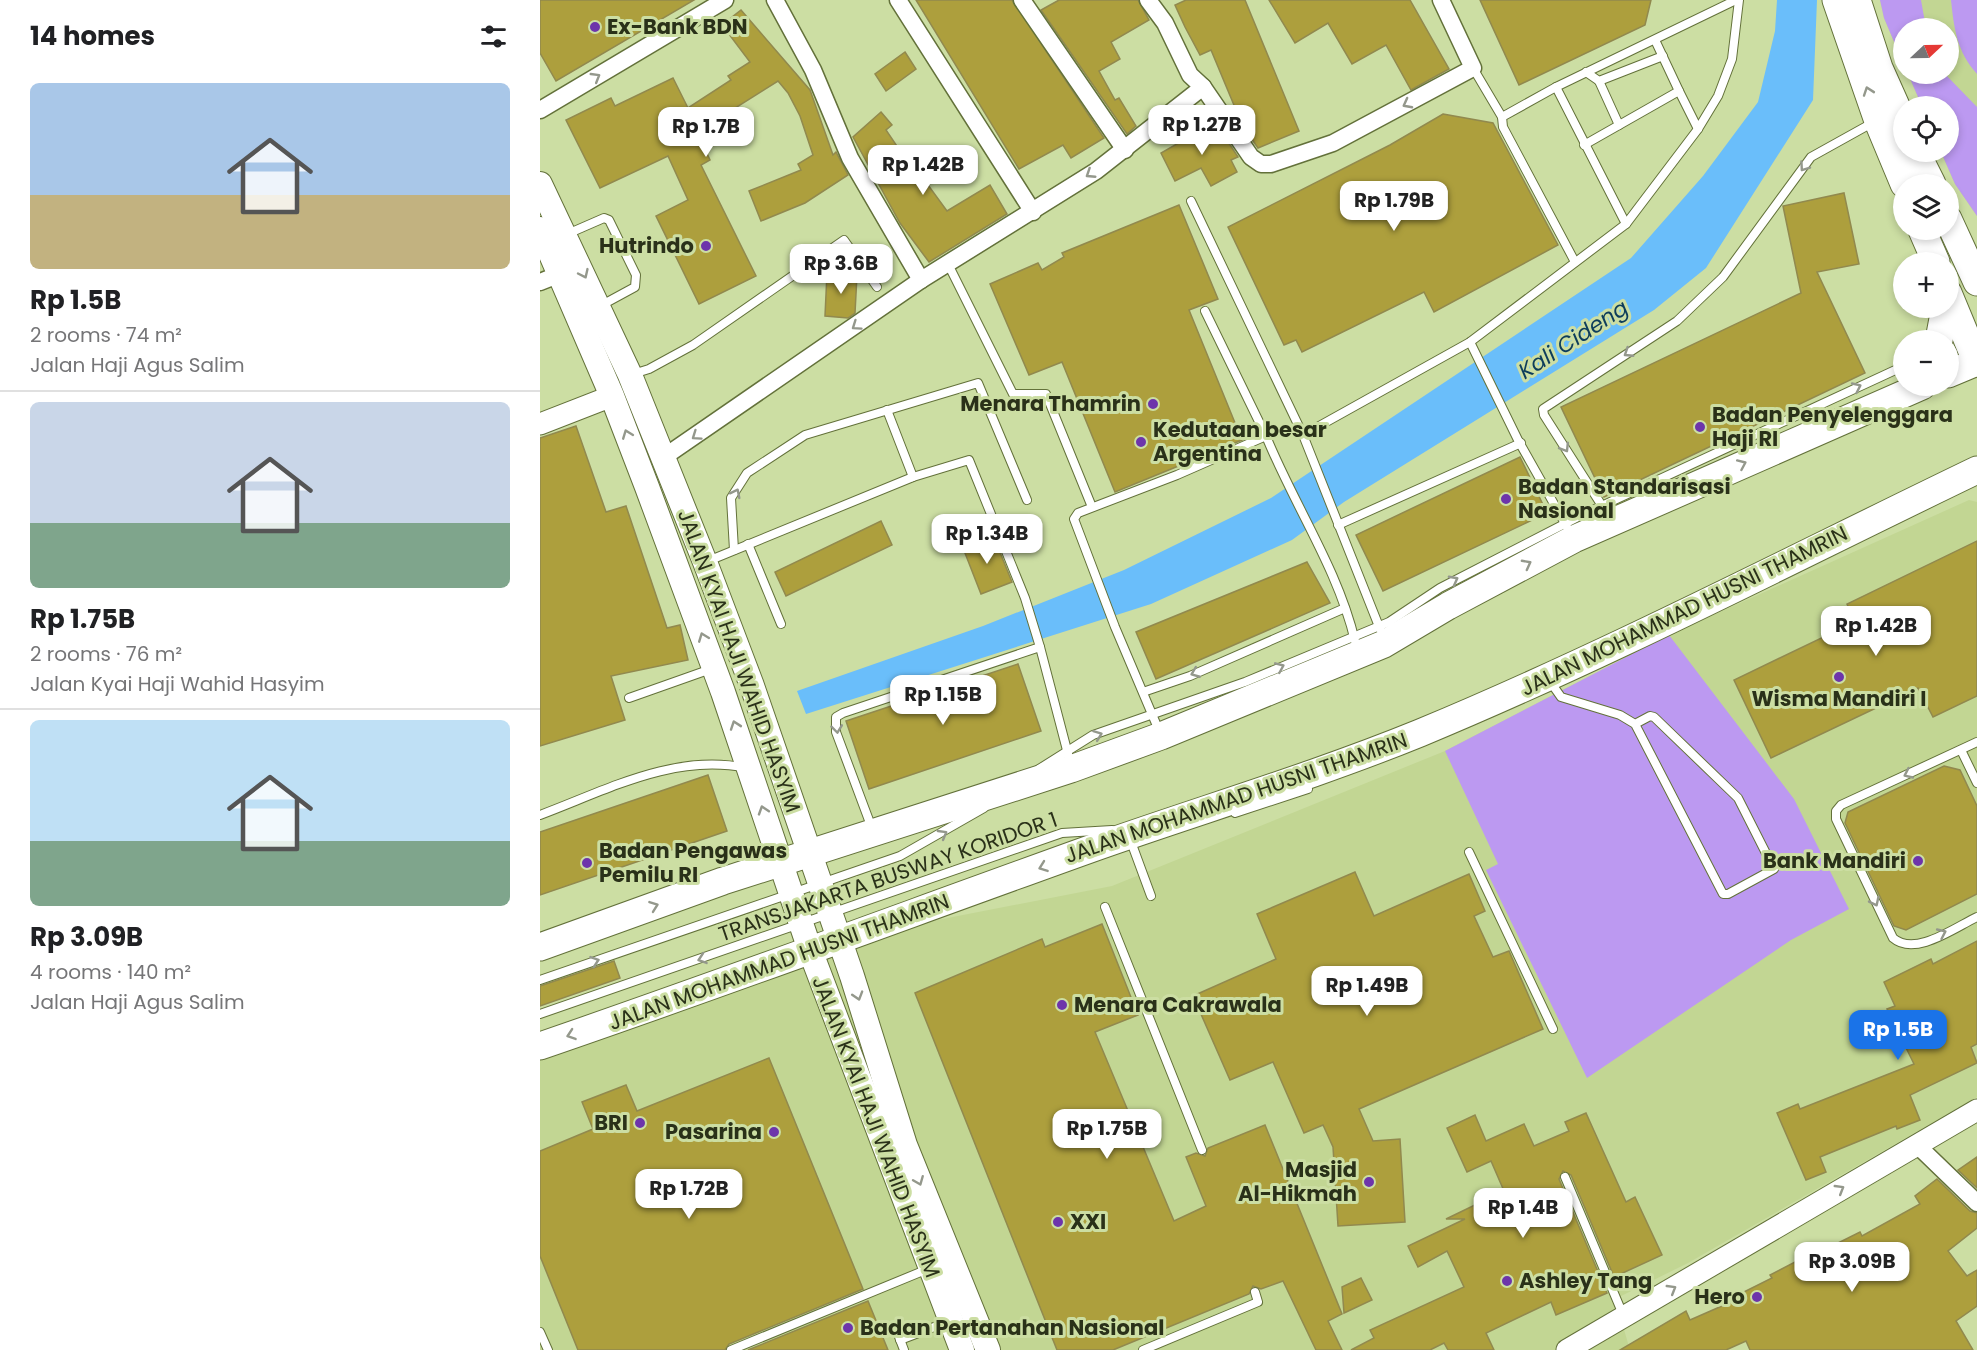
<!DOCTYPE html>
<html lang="en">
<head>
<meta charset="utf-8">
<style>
  :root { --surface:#fff; --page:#f2f2f2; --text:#202124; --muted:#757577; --line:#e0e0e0; --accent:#1a73e8 }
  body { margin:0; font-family:Poppins,sans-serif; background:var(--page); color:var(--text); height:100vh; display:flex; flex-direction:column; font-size:22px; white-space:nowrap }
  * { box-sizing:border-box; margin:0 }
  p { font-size:20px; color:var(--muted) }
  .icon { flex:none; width:33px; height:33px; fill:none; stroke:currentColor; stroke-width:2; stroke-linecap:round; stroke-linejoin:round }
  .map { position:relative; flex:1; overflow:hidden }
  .panel { display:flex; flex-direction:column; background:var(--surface); width:540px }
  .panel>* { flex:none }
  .needle { width:39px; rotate:68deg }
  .buttons { position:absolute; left:1353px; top:18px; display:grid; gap:12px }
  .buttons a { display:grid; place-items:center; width:66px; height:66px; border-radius:50%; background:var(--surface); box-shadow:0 3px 9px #0003; font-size:30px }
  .price { position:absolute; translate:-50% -51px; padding:0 14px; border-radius:12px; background:#fff; color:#222; font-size:20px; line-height:39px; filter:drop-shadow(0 2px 3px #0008) }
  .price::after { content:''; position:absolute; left:50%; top:36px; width:18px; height:14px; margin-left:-9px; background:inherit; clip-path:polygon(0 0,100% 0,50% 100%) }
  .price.active { background:var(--accent); color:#fff }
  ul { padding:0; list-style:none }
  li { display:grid; align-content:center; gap:12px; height:318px; padding:0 30px }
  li+li { border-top:2px solid var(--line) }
  li span { display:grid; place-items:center; height:186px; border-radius:9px; color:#555 }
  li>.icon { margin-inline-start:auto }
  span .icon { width:108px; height:108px; fill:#fffc; stroke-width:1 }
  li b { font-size:26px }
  h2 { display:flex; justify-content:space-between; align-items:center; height:72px; padding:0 30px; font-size:26px }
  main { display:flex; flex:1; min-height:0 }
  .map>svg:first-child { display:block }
  .built { fill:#c2d693 }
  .green { fill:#bc99f1 }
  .water { fill:#6abefa }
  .building { fill:#ad9f3d; stroke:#91894e; stroke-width:1.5 }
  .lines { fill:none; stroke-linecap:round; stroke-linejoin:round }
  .service-casing { stroke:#63713a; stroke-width:10 }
  .minor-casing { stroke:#63713a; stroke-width:19 }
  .tertiary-casing { stroke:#63713a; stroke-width:23 }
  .secondary-casing { stroke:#63713a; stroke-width:26 }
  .primary-casing { stroke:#63713a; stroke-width:29 }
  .service { stroke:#fff; stroke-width:8 }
  .minor { stroke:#fff; stroke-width:16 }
  .tertiary { stroke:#fff; stroke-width:21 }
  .secondary { stroke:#fff; stroke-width:24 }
  .primary { stroke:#fff; stroke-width:27 }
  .oneway { stroke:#94988c }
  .poi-dot { fill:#6d35ab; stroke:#ccdea3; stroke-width:2 }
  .labels { text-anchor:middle; stroke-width:6; stroke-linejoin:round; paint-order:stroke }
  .poi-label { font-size:21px; font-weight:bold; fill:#2a3119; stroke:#ccdea3; text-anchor:start }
  .street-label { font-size:21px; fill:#2a3119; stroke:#ccdea3 }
  .water-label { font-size:22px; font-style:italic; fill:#0d3d5b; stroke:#ccdea3 }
</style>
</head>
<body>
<main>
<section class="panel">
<h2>14 homes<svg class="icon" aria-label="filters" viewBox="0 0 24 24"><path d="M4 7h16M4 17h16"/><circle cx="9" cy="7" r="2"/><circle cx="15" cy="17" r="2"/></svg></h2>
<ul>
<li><span style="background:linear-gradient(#a9c7e8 60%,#c2b280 0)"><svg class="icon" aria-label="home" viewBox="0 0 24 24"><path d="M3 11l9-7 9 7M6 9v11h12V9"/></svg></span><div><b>Rp 1.5B</b><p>2 rooms · 74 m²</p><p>Jalan Haji Agus Salim</p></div></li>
<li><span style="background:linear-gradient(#c9d6e8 65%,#7fa58c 0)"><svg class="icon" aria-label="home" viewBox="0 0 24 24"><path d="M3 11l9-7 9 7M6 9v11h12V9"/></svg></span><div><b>Rp 1.75B</b><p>2 rooms · 76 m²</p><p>Jalan Kyai Haji Wahid Hasyim</p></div></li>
<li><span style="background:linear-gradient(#bfe0f5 65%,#7fa58c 0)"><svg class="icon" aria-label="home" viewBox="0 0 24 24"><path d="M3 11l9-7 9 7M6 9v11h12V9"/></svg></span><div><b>Rp 3.09B</b><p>4 rooms · 140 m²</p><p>Jalan Haji Agus Salim</p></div></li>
</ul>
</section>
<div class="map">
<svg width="1437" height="1350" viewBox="0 0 1437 1350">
  <rect width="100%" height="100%" fill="#ccdea3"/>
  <!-- built -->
  <g class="built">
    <polygon points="1340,0 1437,0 1437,216 1415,184 1401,152 1408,152 1408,106 1382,106 1368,74 1408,74 1408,28 1364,28 1363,63 1344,18"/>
    <polygon points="1429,500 1437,502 1437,1097 1148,1263 1075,1299 1090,1350 0,1350 0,1036 264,946 572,886 905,751 1129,635"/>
  </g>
  <!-- green -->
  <g class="green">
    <polygon points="1340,0 1381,0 1386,28 1364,28 1363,63 1344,18"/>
    <path d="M1411,0H1437V74C1417,52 1414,29 1411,0Z"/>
    <polygon points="1368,74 1405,74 1437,107 1437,216 1415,184 1401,152 1408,152 1408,106 1382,106"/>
    <polygon points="1129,635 1254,799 1309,909 1251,940 1047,1078 946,870 958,864 905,751"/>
  </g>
  <!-- water -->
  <polygon class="water" points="1237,0 1277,0 1273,100 1166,268 1114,310 804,502 752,540 611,604 266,714 257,691 443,626 584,570 731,498 1091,258 1163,176 1218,102 1235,31"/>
  <!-- building -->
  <g class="building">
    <polygon points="0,0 154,0 16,81 0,53"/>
    <polygon points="376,0 472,0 564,138 531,158 523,145 479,169"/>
    <polygon points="519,0 598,0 609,20 571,42 580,59 559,71 575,100 579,98 596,126 587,134 501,10"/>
    <polygon points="646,0 705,0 759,131 718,148 693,112 696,110 671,50 660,55 645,27 635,5"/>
    <polygon points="729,0 870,0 909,69 871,90 846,45 812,64 788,23 755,43"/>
    <polygon points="940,0 1111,0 1105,25 979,85"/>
    <polygon points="201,10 270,90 293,155 296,152 308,175 265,203 221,221 209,191 261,170 258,164 273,155 260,116 248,93 238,81 157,132 170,160 161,165 216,276 159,304 116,216 148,200 128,156 60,188 26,120 71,98 75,106 133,78 148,108 191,80 188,76 210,62 182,25"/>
    <polygon points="365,52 376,69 346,91 335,74"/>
    <polygon points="341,112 352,125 346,130 377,176 380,174 407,211 450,185 467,214 389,262 360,223 313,137"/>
    <polygon points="903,114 953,123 1018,245 894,312 884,292 762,352 756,340 744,345 688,227 850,145"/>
    <polygon points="675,122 698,157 691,160 697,172 671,186 661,168 635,181 621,153"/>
    <polygon points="1304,193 1319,264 1277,272 1325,373 1064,497 1021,407 1261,293 1243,206"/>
    <polygon points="639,205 678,299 649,310 702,440 575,492 522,362 489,375 450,284 498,263 502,270 524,257 522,253"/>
    <polygon points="287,273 317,275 315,313 308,318 285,316"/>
    <polygon points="36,426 66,512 86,506 127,628 140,625 148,660 71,676 85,720 0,746 0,438"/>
    <polygon points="980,457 1007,513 843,591 816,535"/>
    <polygon points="341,521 352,545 246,596 235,572"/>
    <polygon points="453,535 472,582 441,594 423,548"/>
    <polygon points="1437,541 1437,696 1393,717 1378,688 1231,758 1194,680 1315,622 1307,604"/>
    <polygon points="767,562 790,603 616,679 596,632"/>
    <polygon points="478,664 501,731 329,789 306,721"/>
    <polygon points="1404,766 1420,770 1437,806 1437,894 1366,930 1354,926 1305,823 1308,812"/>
    <polygon points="168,775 187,831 0,895 0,832"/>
    <polygon points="815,872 834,916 929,874 945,911 934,916 953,957 969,951 1003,1029 819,1109 833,1141 860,1139 865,1222 798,1226 793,1147 783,1125 764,1133 733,1062 690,1080 653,996 736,959 717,914"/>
    <polygon points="562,924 598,1015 555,1032 634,1221 666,1206 646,1157 656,1153 665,1156 668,1148 725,1125 802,1314 788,1321 802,1350 776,1350 743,1281 721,1289 713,1286 709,1294 573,1350 517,1350 375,993 502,939 505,947"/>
    <polygon points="1437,941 1437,1044 1431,1047 1437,1063 1370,1095 1380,1120 1357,1129 1356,1126 1280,1157 1286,1172 1266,1180 1237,1113 1258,1104 1260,1109 1374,1064 1347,1009 1355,1006 1344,982 1391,959 1393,964"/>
    <polygon points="74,961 80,978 0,1006 0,986"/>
    <polygon points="229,1058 323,1289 189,1344 185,1350 38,1350 0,1256 0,1151 53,1129 42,1102 86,1085 97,1111"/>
    <polygon points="1046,1113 1086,1202 1095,1197 1122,1255 1074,1277 1031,1175 1023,1171 1019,1179 1067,1293 1016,1315 1011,1302 946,1333 954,1350 908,1350 904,1343 890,1350 811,1350 834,1338 830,1330 924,1287 907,1251 878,1267 868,1246 925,1219 906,1219 964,1191 951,1161 927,1172 907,1128 935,1115 946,1141 984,1124 994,1146 1029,1131 1025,1122"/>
    <polygon points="1437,1157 1437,1188 1418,1170"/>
    <polygon points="1397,1179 1430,1211 1437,1213 1437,1228 1408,1251 1427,1276 1437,1270 1437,1306 1416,1321 1433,1350 1210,1350 1206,1341 1186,1350 1080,1350 1146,1311 1150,1320 1191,1302 1190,1299 1232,1278 1230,1275 1255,1262 1256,1264 1320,1232 1322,1236 1380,1204 1375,1196"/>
    <polygon points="821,1278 832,1300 804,1313 802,1287"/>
    <polygon points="328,1301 348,1350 208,1350"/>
  </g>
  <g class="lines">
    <!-- service casing -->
    <g class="service-casing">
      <g id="service">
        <polyline points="933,68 962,117"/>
        <polyline points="1046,72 1059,81 1123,56"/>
        <polyline points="1059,81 1079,125"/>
        <polyline points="1016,87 1086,224"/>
        <polyline points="1139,91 1158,129"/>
        <polyline points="1044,145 1139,91 1115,40"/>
        <polyline points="651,201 763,435 840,629"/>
        <polyline points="25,235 64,218 69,220 96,275 95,287 60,306"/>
        <polyline points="1035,262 963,127 962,117 1016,87 1196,0"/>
        <polyline points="408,264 473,394 506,394 552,507"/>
        <polyline points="665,311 726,436"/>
        <polyline points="930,342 978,440 1027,527"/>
        <polyline points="93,374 109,369 153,345 304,240 337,287"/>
        <polyline points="347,410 373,477"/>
        <polyline points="763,435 930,342 1086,224 1158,129 1178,96 1192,59 1199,0"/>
        <polyline points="1064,509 1004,415 1003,409 1137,321 1183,277 1271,157 1334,122"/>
        <polyline points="798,525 981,443"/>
        <polyline points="208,544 241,624"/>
        <polyline points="194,550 191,498 207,473 265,435 438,383 487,500"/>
        <polyline points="168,561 373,477 429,460 485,598 500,647"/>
        <polyline points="1009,680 1021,697 1080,715 1095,724 1183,894 1188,894 1234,869 1198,798 1114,717 1110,716 1095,724"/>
        <polyline points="603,692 650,676 805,608"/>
        <polyline points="89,698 171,669"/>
        <path d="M620,733L575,627L534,519L538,513L637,475L726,436C754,505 798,569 815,641"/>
        <path d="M1437,742L1301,805L1296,811V819L1353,938C1375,957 1414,928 1437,917"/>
        <polyline points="1421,750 1437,783"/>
        <polyline points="499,769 553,735 705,682 849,622 900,588 1040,516 1364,366"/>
        <polyline points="695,813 768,789"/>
        <path d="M0,815C67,790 134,753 206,768"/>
        <polyline points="333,831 296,732 296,717 303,713 500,647 528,754"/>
        <polyline points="590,839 611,896"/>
        <polyline points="929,852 1013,1029"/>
        <polyline points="565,907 662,1150"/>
        <polyline points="0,980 360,856 444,808"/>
        <polyline points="0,1014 522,833 572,830"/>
        <polyline points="1025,1177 1084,1317"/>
        <polyline points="355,1326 364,1350"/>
        <polyline points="0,1332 8,1350"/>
        <polyline points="360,1340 410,1321"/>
        <polyline points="191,1350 388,1269"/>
        <polyline points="603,1350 718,1302 715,1292"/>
      </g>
    </g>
    <!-- minor casing -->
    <g class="minor-casing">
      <g id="minor">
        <polyline points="235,0 273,70 310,158 381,280"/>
        <polyline points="358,0 493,212"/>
        <polyline points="482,0 585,150"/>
        <polyline points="608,0 625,23 650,75 663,87 711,157 721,164 731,164 793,143 933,68 901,0"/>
        <polyline points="0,110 185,0"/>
        <polyline points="0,282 20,274"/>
        <polyline points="124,457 381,280 556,171 663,87"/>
        <polyline points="1376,1144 1437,1203"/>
      </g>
    </g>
    <!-- tertiary casing -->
    <g class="tertiary-casing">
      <g id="tertiary">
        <polyline points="0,424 72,396"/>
        <polyline points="1027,1350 1437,1110"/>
      </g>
    </g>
    <!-- secondary casing -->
    <g class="secondary-casing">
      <g id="secondary">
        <polyline points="0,184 90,375 165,562 211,683 312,976 365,1145 448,1350"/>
        <polyline points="0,229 72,396 107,487 183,692 270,950 422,1350"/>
      </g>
    </g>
    <!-- primary casing -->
    <g class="primary-casing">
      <g id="primary">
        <polyline points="1296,0 1339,124 1364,184"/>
        <polyline points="1317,0 1339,68 1364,124"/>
        <polyline points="1376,152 1392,184"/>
        <polyline points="1408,219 1437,282"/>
        <polyline points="1382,230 1396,262"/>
        <polyline points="1408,293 1437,363"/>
        <polyline points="1399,340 1405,308"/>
        <polyline points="1408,374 1437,362"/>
        <polyline points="0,947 183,881 531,769 621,736 844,644 908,606 1034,539 1382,386"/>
        <path d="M0,1046C184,983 366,915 550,849C660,810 772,777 880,733C1070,654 1252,559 1437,470"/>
      </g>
    </g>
    <!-- service -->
    <use href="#service" class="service"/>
    <!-- minor -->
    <use href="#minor" class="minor"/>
    <!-- tertiary -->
    <use href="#tertiary" class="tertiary"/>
    <!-- secondary -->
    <use href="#secondary" class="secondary"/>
    <!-- primary -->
    <use href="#primary" class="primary"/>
  </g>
  <!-- one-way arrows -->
  <defs><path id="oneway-chevron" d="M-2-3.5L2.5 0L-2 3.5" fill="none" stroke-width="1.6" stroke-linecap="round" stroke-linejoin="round" transform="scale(1.5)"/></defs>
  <g class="oneway">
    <use href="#oneway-chevron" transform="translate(56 77) rotate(-31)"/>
    <use href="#oneway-chevron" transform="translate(1328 91) rotate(-109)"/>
    <use href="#oneway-chevron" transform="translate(867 104) rotate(152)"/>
    <use href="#oneway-chevron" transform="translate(1264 167) rotate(125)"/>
    <use href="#oneway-chevron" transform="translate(550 174) rotate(147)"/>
    <use href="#oneway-chevron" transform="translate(44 274) rotate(65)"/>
    <use href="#oneway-chevron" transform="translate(316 326) rotate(145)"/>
    <use href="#oneway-chevron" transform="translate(1088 353) rotate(147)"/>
    <use href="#oneway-chevron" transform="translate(1317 387) rotate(-25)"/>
    <use href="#oneway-chevron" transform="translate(87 434) rotate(-111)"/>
    <use href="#oneway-chevron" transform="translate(156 436) rotate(145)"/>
    <use href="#oneway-chevron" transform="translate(1025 448) rotate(58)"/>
    <use href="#oneway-chevron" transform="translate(1202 464) rotate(-24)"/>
    <use href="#oneway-chevron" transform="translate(196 493) rotate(-63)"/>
    <use href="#oneway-chevron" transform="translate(987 564) rotate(-28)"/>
    <use href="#oneway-chevron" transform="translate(914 580) rotate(-28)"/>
    <use href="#oneway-chevron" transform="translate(163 637) rotate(-111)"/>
    <use href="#oneway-chevron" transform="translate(740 667) rotate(-23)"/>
    <use href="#oneway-chevron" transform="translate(655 673) rotate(158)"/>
    <use href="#oneway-chevron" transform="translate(195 725) rotate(-109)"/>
    <use href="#oneway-chevron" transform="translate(297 729) rotate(83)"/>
    <use href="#oneway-chevron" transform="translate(558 735) rotate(-21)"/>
    <use href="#oneway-chevron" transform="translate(1368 774) rotate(155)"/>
    <use href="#oneway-chevron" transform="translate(223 810) rotate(-108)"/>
    <use href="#oneway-chevron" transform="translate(403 834) rotate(-30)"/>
    <use href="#oneway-chevron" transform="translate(503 867) rotate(160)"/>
    <use href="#oneway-chevron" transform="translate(1335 902) rotate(64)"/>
    <use href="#oneway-chevron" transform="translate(114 906) rotate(-20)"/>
    <use href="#oneway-chevron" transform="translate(1402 933) rotate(-25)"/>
    <use href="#oneway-chevron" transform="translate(162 959) rotate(161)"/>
    <use href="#oneway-chevron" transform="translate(55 961) rotate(-19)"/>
    <use href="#oneway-chevron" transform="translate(318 996) rotate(73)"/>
    <use href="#oneway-chevron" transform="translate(31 1035) rotate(161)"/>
    <use href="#oneway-chevron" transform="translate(379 1181) rotate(68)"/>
    <use href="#oneway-chevron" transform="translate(1300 1189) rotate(-31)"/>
    <use href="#oneway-chevron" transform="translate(1132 1289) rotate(-31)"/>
  </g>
  <!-- markers -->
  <g class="poi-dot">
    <circle cx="55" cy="27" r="6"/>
    <circle cx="166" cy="246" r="6"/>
    <circle cx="613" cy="404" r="6"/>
    <circle cx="1160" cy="427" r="6"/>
    <circle cx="601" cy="442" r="6"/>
    <circle cx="966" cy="499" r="6"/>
    <circle cx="1299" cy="677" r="6"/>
    <circle cx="1378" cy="861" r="6"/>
    <circle cx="47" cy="863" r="6"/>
    <circle cx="522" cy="1005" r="6"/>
    <circle cx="100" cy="1123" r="6"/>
    <circle cx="234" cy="1132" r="6"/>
    <circle cx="829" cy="1182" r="6"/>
    <circle cx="518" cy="1222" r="6"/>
    <circle cx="967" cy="1281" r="6"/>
    <circle cx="1217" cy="1297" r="6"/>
    <circle cx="308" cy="1328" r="6"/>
  </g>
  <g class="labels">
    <!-- poi labels -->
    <g class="poi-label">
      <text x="67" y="34">Ex-Bank BDN</text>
      <text x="154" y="253" text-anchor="end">Hutrindo</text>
      <text x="601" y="411" text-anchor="end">Menara Thamrin</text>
      <text x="1172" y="422">Badan Penyelenggara<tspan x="1172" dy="24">Haji RI</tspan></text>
      <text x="613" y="437">Kedutaan besar<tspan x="613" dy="24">Argentina</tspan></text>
      <text x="978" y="494">Badan Standarisasi<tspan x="978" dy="24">Nasional</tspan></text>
      <text x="1299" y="706" text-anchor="middle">Wisma Mandiri I</text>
      <text x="59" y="858">Badan Pengawas<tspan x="59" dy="24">Pemilu RI</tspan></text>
      <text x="1366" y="868" text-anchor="end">Bank Mandiri</text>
      <text x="534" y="1012">Menara Cakrawala</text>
      <text x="88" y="1130" text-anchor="end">BRI</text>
      <text x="222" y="1139" text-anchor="end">Pasarina</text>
      <text x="817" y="1177" text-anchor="end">Masjid<tspan x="817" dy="24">Al-Hikmah</tspan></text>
      <text x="530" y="1229">XXI</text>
      <text x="979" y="1288">Ashley Tang</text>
      <text x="1205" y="1304" text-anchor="end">Hero</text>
      <text x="320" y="1335">Badan Pertanahan Nasional</text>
    </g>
    <!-- street labels -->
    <g class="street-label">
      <text transform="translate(1144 611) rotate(-26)" y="7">JALAN MOHAMMAD HUSNI THAMRIN</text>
      <text transform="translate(199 661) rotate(70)" y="7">JALAN KYAI HAJI WAHID HASYIM</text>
      <text transform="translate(696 798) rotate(-19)" y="7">JALAN MOHAMMAD HUSNI THAMRIN</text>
      <text transform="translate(348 877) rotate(-19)" y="7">TRANSJAKARTA BUSWAY KORIDOR 1</text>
      <text transform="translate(239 962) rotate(-20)" y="7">JALAN MOHAMMAD HUSNI THAMRIN</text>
      <text transform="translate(336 1127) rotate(69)" y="7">JALAN KYAI HAJI WAHID HASYIM</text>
    </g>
    <!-- water labels -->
    <g class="water-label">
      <text transform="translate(1033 339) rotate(-33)" y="8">Kali Cideng</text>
    </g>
  </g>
</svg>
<div class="buttons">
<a><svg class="needle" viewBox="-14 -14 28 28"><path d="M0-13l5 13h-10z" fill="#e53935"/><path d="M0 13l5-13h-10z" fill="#757577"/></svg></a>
<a><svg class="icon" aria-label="locate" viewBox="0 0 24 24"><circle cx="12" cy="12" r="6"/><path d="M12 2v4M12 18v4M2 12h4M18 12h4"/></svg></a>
<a><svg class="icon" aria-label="layers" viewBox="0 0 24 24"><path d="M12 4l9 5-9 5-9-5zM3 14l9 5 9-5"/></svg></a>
<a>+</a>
<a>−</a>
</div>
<b class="price" style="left:662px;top:156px">Rp 1.27B</b>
<b class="price" style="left:166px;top:158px">Rp 1.7B</b>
<b class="price" style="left:383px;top:196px">Rp 1.42B</b>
<b class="price" style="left:854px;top:232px">Rp 1.79B</b>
<b class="price" style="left:301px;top:295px">Rp 3.6B</b>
<b class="price" style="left:447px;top:565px">Rp 1.34B</b>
<b class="price" style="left:1336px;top:657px">Rp 1.42B</b>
<b class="price" style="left:403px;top:726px">Rp 1.15B</b>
<b class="price" style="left:827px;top:1017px">Rp 1.49B</b>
<b class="price active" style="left:1358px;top:1061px">Rp 1.5B</b>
<b class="price" style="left:567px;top:1160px">Rp 1.75B</b>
<b class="price" style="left:149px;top:1220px">Rp 1.72B</b>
<b class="price" style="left:983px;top:1239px">Rp 1.4B</b>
<b class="price" style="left:1312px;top:1293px">Rp 3.09B</b>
</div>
</main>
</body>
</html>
